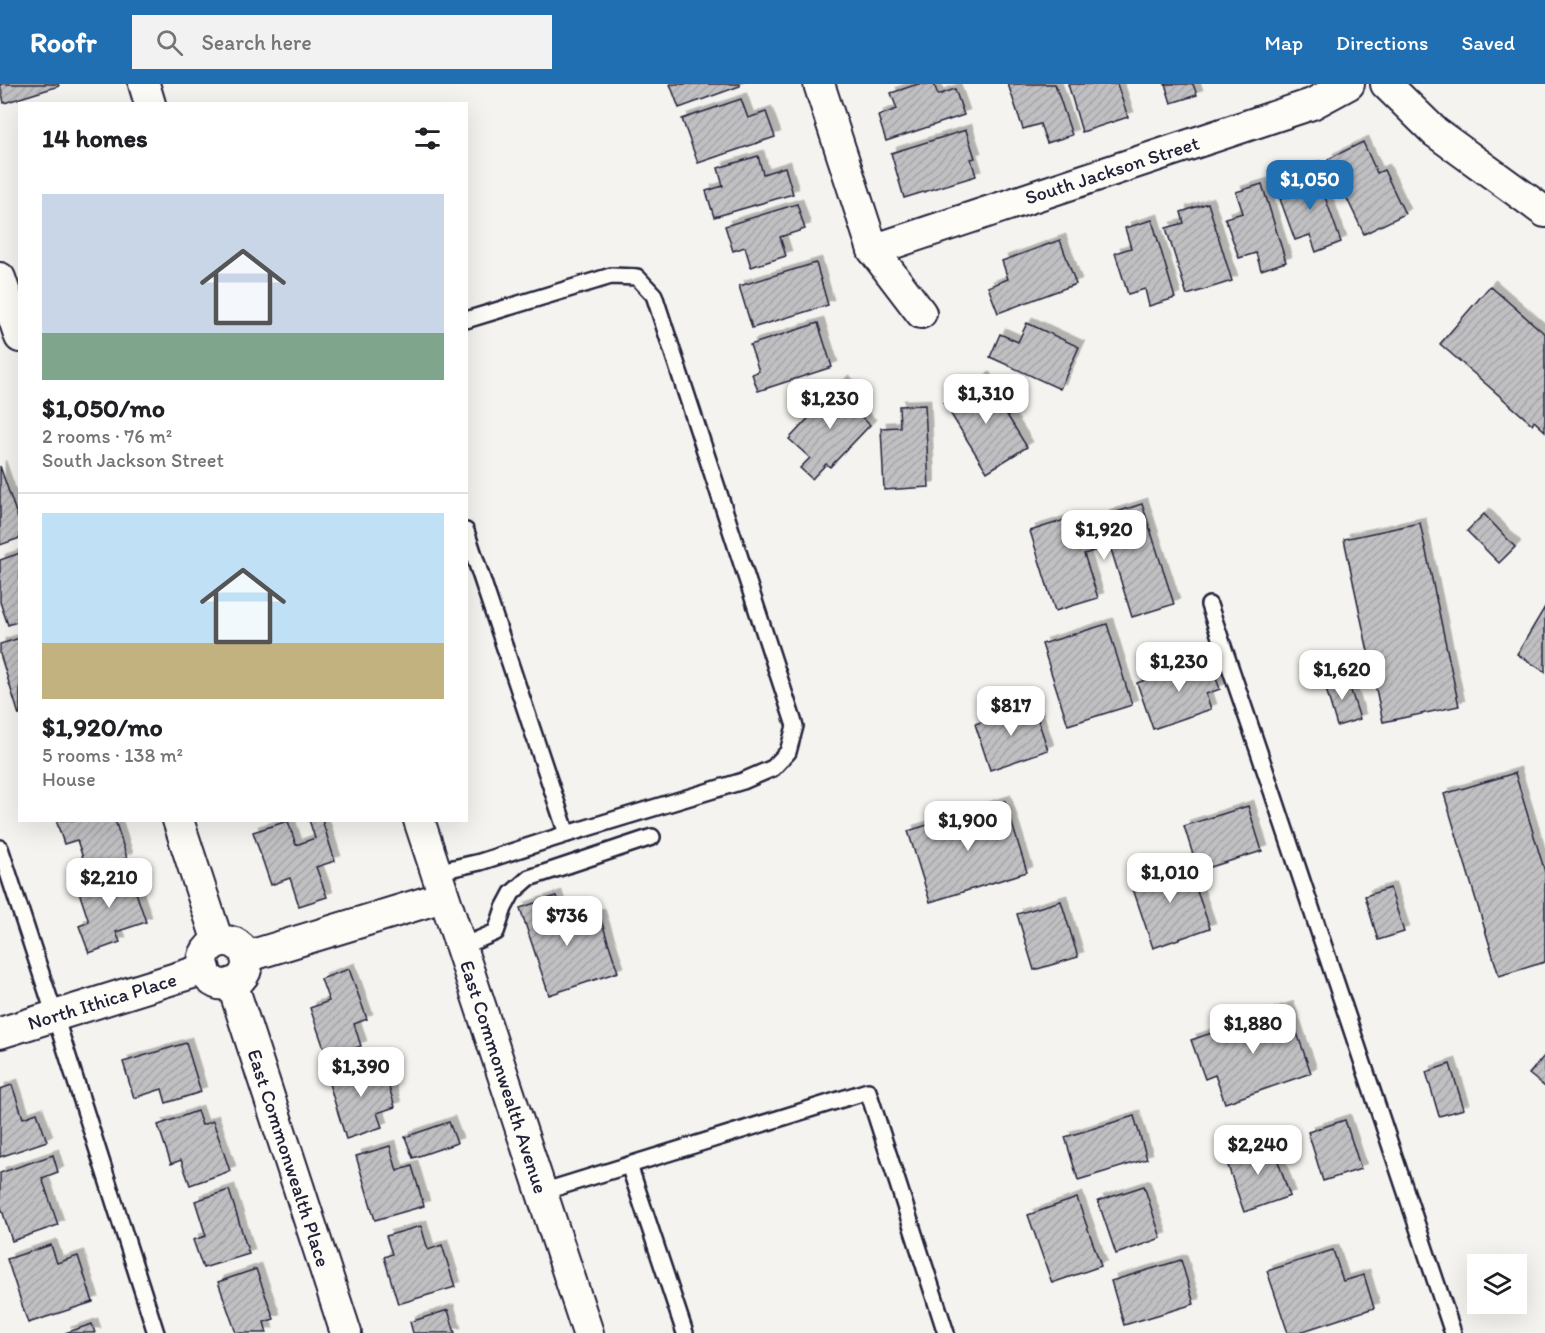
<!DOCTYPE html>
<html lang="en">
<head>
<meta charset="utf-8">
<style>
  :root { --surface:#fff; --page:#f2f2f2; --text:#202124; --muted:#757577; --line:#e0e0e0; --accent:#1f6fb2 }
  body { margin:0; font-family:Itim,sans-serif; background:var(--page); color:var(--text); height:100vh; display:flex; flex-direction:column; font-size:22px; white-space:nowrap }
  * { box-sizing:border-box; margin:0 }
  p { font-size:20px; color:var(--muted) }
  .icon { flex:none; width:33px; height:33px; fill:none; stroke:currentColor; stroke-width:2; stroke-linecap:round; stroke-linejoin:round }
  .map { position:relative; flex:1; overflow:hidden }
  .details { position:absolute; left:18px; top:18px; width:450px; height:720px; display:flex; flex-direction:column; background:var(--surface); border-radius:0px; box-shadow:0 6px 24px #0002 }
  .details>* { flex:none }
  .fabs { position:absolute; left:1467px; top:1170px; display:grid; gap:12px }
  .fabs a { display:grid; place-items:center; width:60px; height:60px; border-radius:0px; background:var(--surface); box-shadow:0 6px 24px #0002; font-size:30px }
  .price { position:absolute; translate:-50% -51px; padding:0 14px; border-radius:12px; background:#fff; color:#222; font-size:20px; line-height:39px; filter:drop-shadow(0 2px 3px #0008) }
  .price::after { content:''; position:absolute; left:50%; top:36px; width:18px; height:14px; margin-left:-9px; background:inherit; clip-path:polygon(0 0,100% 0,50% 100%) }
  .price.selected { background:var(--accent); color:#fff }
  ul { padding:0; list-style:none }
  li { display:grid; align-content:center; gap:12px; height:318px; padding:0 24px }
  li+li { border-top:2px solid var(--line) }
  li span { display:grid; place-items:center; height:186px; border-radius:0px; color:#555 }
  li>.icon { margin-inline-start:auto }
  span .icon { width:108px; height:108px; fill:#fffc; stroke-width:1 }
  li b { font-size:26px }
  h2 { display:flex; justify-content:space-between; align-items:center; height:72px; padding:0 24px; font-size:26px }
  header { display:flex; align-items:center; gap:36px; box-sizing:border-box; height:84px; padding:0 30px; background:var(--accent); color:#fff }
  header strong { font-size:28px }
  nav { display:flex; gap:33px; margin-inline-start:auto; font-size:21px }
  .search { width:420px; height:54px; background:var(--page); display:flex; align-items:center; gap:15px; box-sizing:border-box; padding:0 21px; border-radius:0px; color:var(--muted); font-size:22px }
  .map>svg:first-child { display:block }
  .building { fill:url(#building-hatch); stroke:#22223b; stroke-width:1.5; filter:url(#shadow) }
  .lines { fill:none; stroke-linecap:round; stroke-linejoin:round }
  .lane-casing { stroke:#22223b; stroke-width:20 }
  .street-casing { stroke:#22223b; stroke-width:34 }
  .lane { stroke:#fdfcf7; stroke-width:15 }
  .street { stroke:#fdfcf7; stroke-width:30 }
  .labels { text-anchor:middle; stroke-width:5; stroke-linejoin:round; paint-order:stroke }
  .street-label { font-size:20px; fill:#22223b; stroke:#fdfcf7 }
</style>
</head>
<body>
<header>
<strong>Roofr</strong>
<div class="search"><svg class="icon" aria-label="search" viewBox="0 0 24 24"><circle cx="10" cy="10" r="6"/><path d="M15 15l6 6"/></svg>Search here</div>
<nav><a>Map</a><a>Directions</a><a>Saved</a></nav>
</header>
<div class="map">
<svg width="1545" height="1249" viewBox="0 0 1545 1249">
  <defs>
    <pattern id="building-hatch" width="6" height="6" patternUnits="userSpaceOnUse" patternTransform="scale(1.5)"><rect width="6" height="6" fill="#c0bfc2"/><path d="M-1 1l2-2M0 6l6-6M5 7l2-2" fill="none" stroke="#a5a4a8"/></pattern>
    <filter id="shadow"><feDropShadow dx="5.5" dy="-5.5" stdDeviation="0" flood-color="#0004"/></filter>
  </defs>
  <rect width="100%" height="100%" fill="#f4f3ef"/>
  <filter id="ink" filterUnits="userSpaceOnUse"><feTurbulence type="fractalNoise" baseFrequency=".0167" numOctaves="2"/><feDisplacementMap in="SourceGraphic" scale="12" xChannelSelector="R" yChannelSelector="G"/><feConvolveMatrix kernelMatrix="1 2 1 2 8 2 1 2 1" color-interpolation-filters="sRGB"/></filter>
  <g filter="url(#ink)">
    <!-- building -->
    <g class="building">
      <polygon points="0,0 58,0 59,2 4,19"/>
      <polygon points="670,0 740,0 740,2 679,24"/>
      <polygon points="918,0 934,0 938,11 955,5 964,31 886,57 878,32 897,25 891,9"/>
      <polygon points="1008,0 1055,0 1072,51 1047,59 1040,40 1023,45"/>
      <polygon points="1068,0 1117,0 1128,33 1082,48"/>
      <polygon points="1165,0 1193,0 1197,11 1171,19"/>
      <polygon points="741,15 748,34 766,28 775,53 698,79 682,35"/>
      <polygon points="966,46 975,74 971,75 976,92 904,114 891,69"/>
      <polygon points="1363,58 1377,89 1384,86 1405,130 1364,150 1328,75"/>
      <polygon points="758,72 763,90 785,83 793,110 714,133 706,107 723,102 718,84"/>
      <polygon points="1314,82 1341,158 1316,168 1310,151 1295,156 1280,115 1298,109 1291,90"/>
      <polygon points="1262,100 1286,178 1261,186 1256,169 1239,174 1225,134 1243,129 1236,108"/>
      <polygon points="1208,119 1232,197 1187,211 1166,144 1184,139 1181,128"/>
      <polygon points="797,120 805,145 780,153 786,172 751,183 745,163 733,167 725,142"/>
      <polygon points="1152,136 1175,214 1149,222 1145,205 1128,210 1115,169 1131,164 1125,144"/>
      <polygon points="1060,156 1076,200 998,229 988,203 1008,195 1002,177"/>
      <polygon points="816,179 828,221 752,244 739,202"/>
      <polygon points="1490,202 1545,250 1545,347 1534,337 1532,340 1440,260"/>
      <polygon points="818,239 832,283 758,307 752,290 759,287 750,261"/>
      <polygon points="1027,239 1079,263 1060,305 990,273 1000,250 1018,258"/>
      <polygon points="984,294 1027,363 987,388 944,319"/>
      <polygon points="843,297 863,315 853,325 870,341 830,383 826,380 812,395 800,384 810,374 789,355"/>
      <polygon points="925,321 929,403 884,406 881,344 900,343 899,322"/>
      <polygon points="0,382 20,440 20,454 0,461"/>
      <polygon points="1142,420 1174,520 1132,533 1110,462 1084,470 1098,514 1055,527 1030,447 1071,434 1077,452 1107,443 1104,432"/>
      <polygon points="1484,430 1515,463 1499,479 1467,447"/>
      <polygon points="1420,439 1459,622 1383,638 1344,455"/>
      <polygon points="20,469 20,537 8,541 0,518 0,476"/>
      <polygon points="1545,523 1545,588 1517,570"/>
      <polygon points="1107,540 1132,621 1068,641 1042,560"/>
      <polygon points="20,554 20,631 19,631 0,570 0,560"/>
      <polygon points="1208,573 1220,605 1206,610 1211,625 1153,645 1137,599"/>
      <polygon points="1346,591 1360,635 1337,642 1324,598"/>
      <polygon points="1033,621 1048,666 990,686 975,640"/>
      <polygon points="1515,689 1545,788 1545,878 1499,892 1444,710"/>
      <polygon points="1005,717 1027,788 930,818 908,747"/>
      <polygon points="1248,722 1262,767 1198,787 1184,742"/>
      <polygon points="56,736 115,736 127,774 87,786 77,756 64,760"/>
      <polygon points="309,736 322,736 335,777 316,783 327,813 299,822 290,794 271,801 253,748 288,737 296,761 315,754"/>
      <polygon points="1186,776 1210,844 1153,864 1130,796"/>
      <polygon points="128,785 146,838 116,848 120,858 89,869 79,842 89,838 77,802"/>
      <polygon points="1390,804 1404,848 1378,856 1365,812"/>
      <polygon points="556,812 565,841 599,830 618,888 549,911 520,824"/>
      <polygon points="1061,817 1078,873 1034,886 1017,830"/>
      <polygon points="349,885 367,935 354,940 361,962 327,973 310,924 329,917 321,895"/>
      <polygon points="1288,923 1311,989 1225,1019 1215,991 1205,995 1191,956"/>
      <polygon points="186,959 201,1008 166,1019 162,1005 134,1014 123,978"/>
      <polygon points="1545,971 1545,1003 1529,990"/>
      <polygon points="381,976 395,1023 377,1029 382,1043 346,1055 327,993"/>
      <polygon points="1450,980 1464,1025 1439,1032 1426,988"/>
      <polygon points="12,1001 23,1034 37,1029 47,1057 0,1073 0,1005"/>
      <polygon points="197,1027 202,1041 213,1037 230,1087 190,1101 181,1076 171,1080 158,1041"/>
      <polygon points="1134,1032 1147,1075 1078,1096 1065,1053"/>
      <polygon points="1345,1036 1361,1085 1323,1097 1308,1048"/>
      <polygon points="449,1038 457,1059 413,1074 405,1053"/>
      <polygon points="1271,1057 1290,1112 1244,1128 1225,1073"/>
      <polygon points="390,1062 397,1087 412,1082 424,1122 375,1136 356,1072"/>
      <polygon points="53,1071 58,1088 42,1094 58,1141 12,1157 0,1120 0,1089"/>
      <polygon points="1144,1102 1161,1154 1116,1170 1098,1117"/>
      <polygon points="229,1106 249,1170 203,1184 193,1156 206,1152 195,1117"/>
      <polygon points="1077,1114 1101,1182 1052,1199 1028,1131"/>
      <polygon points="421,1142 428,1166 442,1161 455,1203 398,1220 384,1173 392,1170 386,1152"/>
      <polygon points="51,1161 57,1179 78,1172 93,1218 28,1239 7,1175"/>
      <polygon points="1333,1166 1343,1197 1364,1191 1374,1224 1297,1249 1288,1249 1267,1187"/>
      <polygon points="1181,1176 1194,1220 1124,1241 1111,1197"/>
      <polygon points="256,1185 274,1235 264,1238 267,1249 236,1249 218,1198"/>
      <polygon points="448,1226 455,1249 413,1249 410,1238"/>
      <polygon points="92,1240 95,1249 65,1249"/>
    </g>
    <g class="lines">
      <!-- lane casing -->
      <g class="lane-casing">
        <g id="lane">
          <polyline points="466,447 567,750"/>
          <polyline points="1209,521 1260,671 1453,1249"/>
          <polyline points="0,764 55,932 156,1249"/>
          <polyline points="436,788 480,778 567,750 743,697 773,684 788,668 795,642 654,211 637,193 611,192 466,236"/>
          <polyline points="461,863 496,848 504,824 512,809 529,794 652,753"/>
          <polyline points="629,1081 685,1249"/>
          <polyline points="542,1108 868,1007 946,1249"/>
        </g>
      </g>
      <!-- street casing -->
      <g class="street-casing">
        <g id="street">
          <polyline points="144,0 150,20"/>
          <polyline points="819,0 873,166 921,229"/>
          <polyline points="1386,0 1435,48 1545,128"/>
          <polyline points="873,166 1312,20 1349,0"/>
          <polyline points="0,194 20,253"/>
          <polyline points="178,736 218,858"/>
          <polyline points="419,736 588,1249"/>
          <circle cx="225" cy="879" r="22"/>
          <polyline points="246,873 443,813"/>
          <polyline points="232,899 346,1249"/>
          <polyline points="0,949 205,885"/>
        </g>
      </g>
      <!-- lane -->
      <use href="#lane" class="lane"/>
      <!-- street -->
      <use href="#street" class="street"/>
    </g>
  </g>
  <g class="labels">
    <!-- street labels -->
    <g class="street-label">
      <text transform="translate(1112 86) rotate(-18)" y="7">South Jackson Street</text>
      <text transform="translate(102 917) rotate(-17)" y="7">North Ithica Place</text>
      <text transform="translate(504 993) rotate(72)" y="7">East Commonwealth Avenue</text>
      <text transform="translate(289 1074) rotate(72)" y="7">East Commonwealth Place</text>
    </g>
  </g>
</svg>
<div class="fabs">
<a><svg class="icon" aria-label="layers" viewBox="0 0 24 24"><path d="M12 4l9 5-9 5-9-5zM3 14l9 5 9-5"/></svg></a>
</div>
<b class="price selected" style="left:1310px;top:127px">$1,050</b>
<b class="price" style="left:986px;top:341px">$1,310</b>
<b class="price" style="left:830px;top:346px">$1,230</b>
<b class="price" style="left:1104px;top:477px">$1,920</b>
<b class="price" style="left:1179px;top:609px">$1,230</b>
<b class="price" style="left:1342px;top:617px">$1,620</b>
<b class="price" style="left:1011px;top:653px">$817</b>
<b class="price" style="left:968px;top:768px">$1,900</b>
<b class="price" style="left:1170px;top:820px">$1,010</b>
<b class="price" style="left:109px;top:825px">$2,210</b>
<b class="price" style="left:567px;top:863px">$736</b>
<b class="price" style="left:1253px;top:971px">$1,880</b>
<b class="price" style="left:361px;top:1014px">$1,390</b>
<b class="price" style="left:1258px;top:1092px">$2,240</b>
<section class="details">
<h2>14 homes<svg class="icon" aria-label="filters" viewBox="0 0 24 24"><path d="M4 7h16M4 17h16"/><circle cx="9" cy="7" r="2"/><circle cx="15" cy="17" r="2"/></svg></h2>
<ul>
<li><span style="background:linear-gradient(#c9d6e8 75%,#7fa58c 0)"><svg class="icon" aria-label="home" viewBox="0 0 24 24"><path d="M3 11l9-7 9 7M6 9v11h12V9"/></svg></span><div><b>$1,050/mo</b><p>2 rooms · 76 m²</p><p>South Jackson Street</p></div></li>
<li><span style="background:linear-gradient(#bfe0f5 70%,#c2b280 0)"><svg class="icon" aria-label="home" viewBox="0 0 24 24"><path d="M3 11l9-7 9 7M6 9v11h12V9"/></svg></span><div><b>$1,920/mo</b><p>5 rooms · 138 m²</p><p>House</p></div></li>
</ul>
</section>
</div>
</body>
</html>
